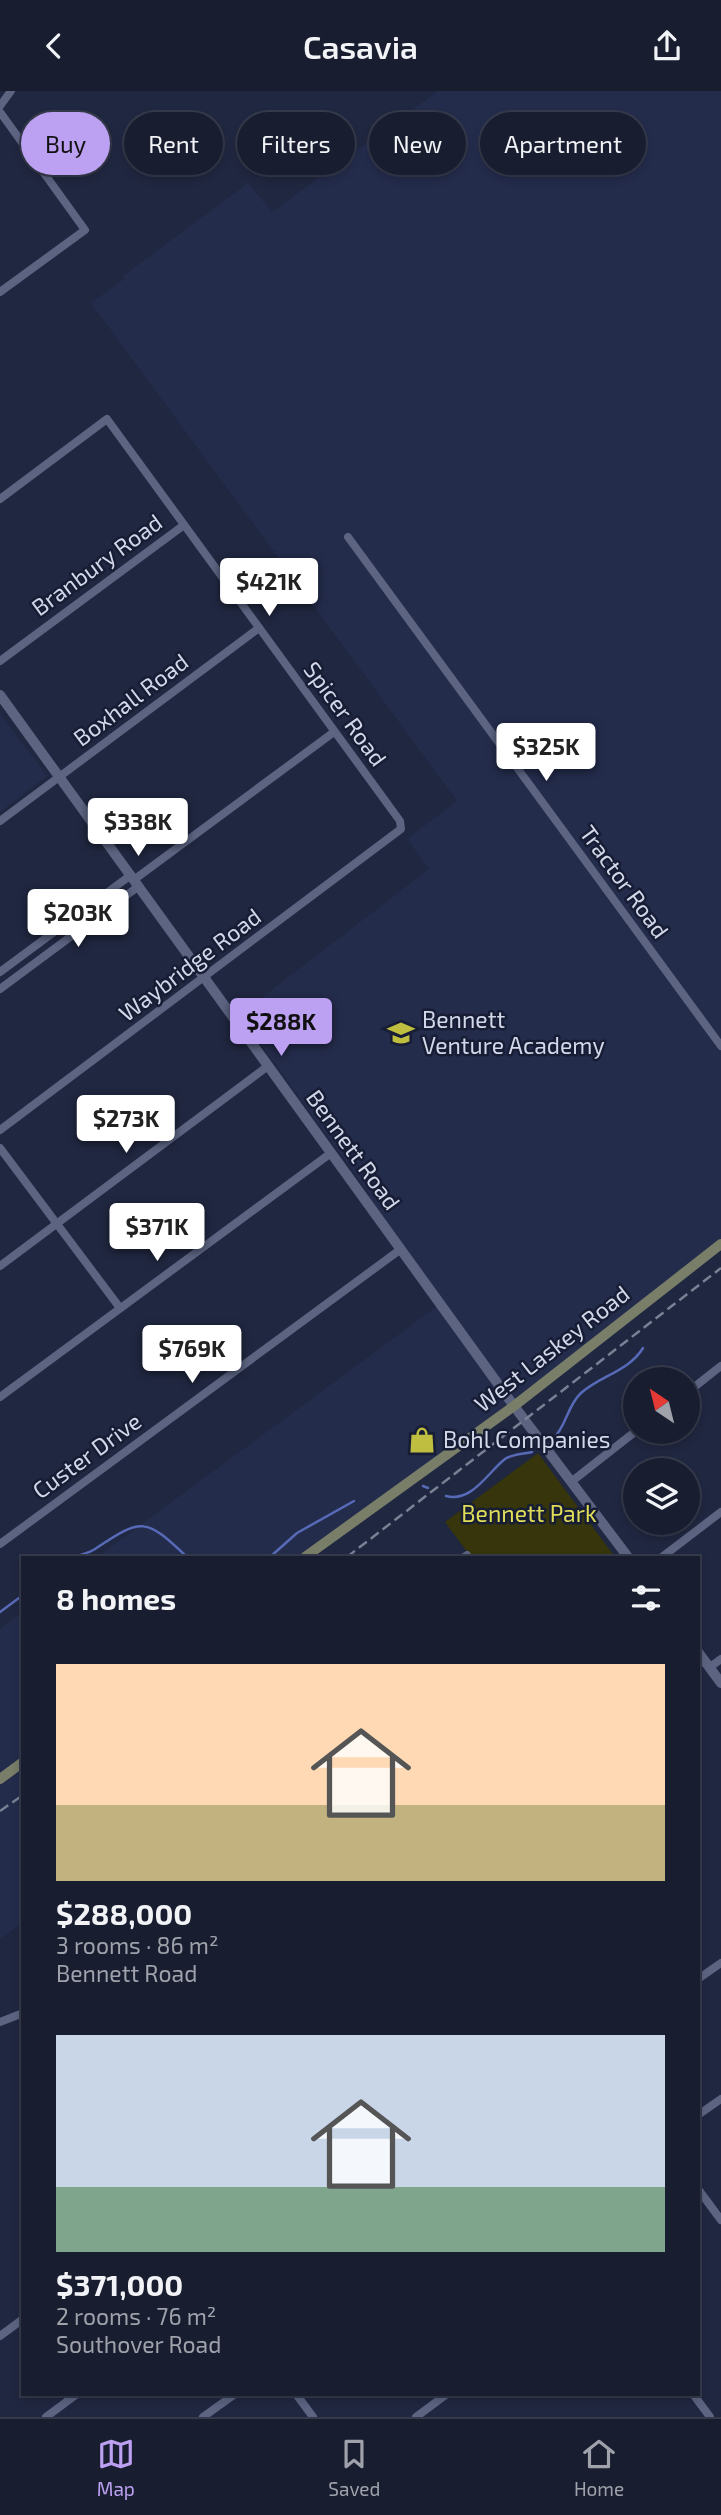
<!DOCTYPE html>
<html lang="en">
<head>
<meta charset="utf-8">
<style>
  :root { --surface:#181d30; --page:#212638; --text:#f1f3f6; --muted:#9fa2ab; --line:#363b4c; --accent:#bca0f2 }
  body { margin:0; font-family:"Exo 2",sans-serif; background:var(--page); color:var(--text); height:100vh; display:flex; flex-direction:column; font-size:26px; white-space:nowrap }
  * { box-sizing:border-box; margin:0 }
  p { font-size:23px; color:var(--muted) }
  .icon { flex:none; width:38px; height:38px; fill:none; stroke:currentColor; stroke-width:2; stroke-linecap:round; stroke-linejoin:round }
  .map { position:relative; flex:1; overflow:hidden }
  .panel { position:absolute; left:21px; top:1465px; width:679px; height:840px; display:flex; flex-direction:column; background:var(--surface); border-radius:0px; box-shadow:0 4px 10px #0003,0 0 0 2px var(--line) }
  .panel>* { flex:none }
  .guide { position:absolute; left:21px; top:21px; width:679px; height:63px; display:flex; gap:14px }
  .needle { width:46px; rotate:325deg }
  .controls { position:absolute; left:623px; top:1276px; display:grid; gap:14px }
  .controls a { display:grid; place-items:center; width:77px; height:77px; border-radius:50%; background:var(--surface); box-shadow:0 4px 10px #0003,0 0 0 2px var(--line); font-size:35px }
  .price { position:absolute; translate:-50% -60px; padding:0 16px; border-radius:7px; background:#fff; color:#222; font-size:23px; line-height:46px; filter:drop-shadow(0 2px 4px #0008) }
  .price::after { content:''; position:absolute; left:50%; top:42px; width:21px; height:16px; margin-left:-10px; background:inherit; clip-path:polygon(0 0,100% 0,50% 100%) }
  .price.active { background:var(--accent); color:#111 }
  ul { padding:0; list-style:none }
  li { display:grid; align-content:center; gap:14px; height:371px; padding:0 35px }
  li span { display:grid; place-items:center; height:217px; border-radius:0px; color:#555 }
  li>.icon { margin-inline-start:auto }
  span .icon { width:126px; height:126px; fill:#fffc; stroke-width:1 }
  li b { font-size:30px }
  h2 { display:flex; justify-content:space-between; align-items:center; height:84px; padding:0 35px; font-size:30px }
  .chip { padding:0 24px; border-radius:32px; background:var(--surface); box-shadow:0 4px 10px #0003,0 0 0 2px var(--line); font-size:24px; line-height:63px }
  .chip.active { background:var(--accent); color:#111 }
  header { display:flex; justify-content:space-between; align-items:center; height:91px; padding:0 35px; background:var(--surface); font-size:32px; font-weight:600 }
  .tab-bar { display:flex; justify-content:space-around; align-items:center; height:98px; border-top:2px solid var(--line); background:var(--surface); font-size:19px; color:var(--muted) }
  .tab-bar a { display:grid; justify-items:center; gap:4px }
  .tab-bar .active { color:var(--accent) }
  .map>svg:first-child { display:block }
  .built { fill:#242c4c }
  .green { fill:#36350b }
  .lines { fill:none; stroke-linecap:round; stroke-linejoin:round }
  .stream { stroke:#576ab7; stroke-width:2.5 }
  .minor { stroke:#5c6482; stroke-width:8 }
  .tertiary { stroke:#5c6482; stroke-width:10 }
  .secondary { stroke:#797e69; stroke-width:10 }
  .rail { stroke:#7a8195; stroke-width:2.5; stroke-dasharray:10 5; stroke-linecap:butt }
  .labels { text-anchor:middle; stroke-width:5; stroke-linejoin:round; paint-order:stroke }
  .street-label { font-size:23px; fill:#d2d8e9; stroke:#171d35 }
  .poi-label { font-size:23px; fill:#d2d8e9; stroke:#171d35; text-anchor:start }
  .park-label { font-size:23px; fill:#e0dd59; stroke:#171d35 }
</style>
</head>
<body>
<header><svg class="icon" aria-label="back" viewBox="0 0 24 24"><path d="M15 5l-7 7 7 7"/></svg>Casavia<svg class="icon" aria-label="share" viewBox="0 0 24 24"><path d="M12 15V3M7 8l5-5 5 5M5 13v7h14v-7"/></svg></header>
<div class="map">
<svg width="721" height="2326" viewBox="0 0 721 2326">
  <rect width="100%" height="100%" fill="#202740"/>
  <!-- built -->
  <g class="built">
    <polygon points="438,0 721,0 721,1153 305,1466 97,1466 436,1216 360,1111 370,1103 239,924 429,778 407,748 457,710 91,212 124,188 123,185 248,92 272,121"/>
    <polygon points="0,623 47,685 0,721"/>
    <polygon points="23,1521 23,1831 0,1848 0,1538"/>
  </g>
  <!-- green -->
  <polygon class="green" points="538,1362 615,1466 471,1466 445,1431"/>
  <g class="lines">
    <!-- stream -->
    <g class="stream">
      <path d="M553,1348C567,1334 567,1315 581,1302C600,1285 629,1280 643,1257"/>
      <polyline points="423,1395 428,1397"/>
      <path d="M446,1405C472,1412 488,1381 505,1368C512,1363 524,1363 532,1361"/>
      <path d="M75,1466C82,1463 89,1462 95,1458C142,1426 146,1427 187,1466"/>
      <polyline points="270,1466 297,1442 354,1410"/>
      <polyline points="0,1521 23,1504"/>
    </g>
    <!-- minor -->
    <g class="minor">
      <polyline points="0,15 11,0"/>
      <polyline points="0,21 85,139 0,201"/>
      <polyline points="0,408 107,328 400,730 401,738 0,1039"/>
      <polyline points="348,446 721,955"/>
      <polyline points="0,570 184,434"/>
      <polyline points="0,730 259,537"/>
      <polyline points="135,788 334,641"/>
      <polyline points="0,881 131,784"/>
      <polyline points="0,898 139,795"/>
      <polyline points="0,1057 120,1217"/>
      <polyline points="0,1175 268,975"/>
      <polyline points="688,1301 721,1275"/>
      <polyline points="0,1306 331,1062"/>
      <polyline points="571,1391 636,1340"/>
      <polyline points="0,1453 401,1158"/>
      <polyline points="464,1466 467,1464"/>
      <polyline points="662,1466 721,1421"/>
      <polyline points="710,1576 721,1568"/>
      <polyline points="698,1888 721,1872"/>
      <polyline points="0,1931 23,1922"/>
      <polyline points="698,2024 721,2008"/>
      <polyline points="698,2098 721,2129"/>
      <polyline points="0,2245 23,2228"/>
      <polyline points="296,2303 313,2326"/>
      <polyline points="693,2303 710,2326"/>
      <polyline points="46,2326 77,2303"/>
      <polyline points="203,2326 235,2303"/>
      <polyline points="416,2326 447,2303"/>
    </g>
    <!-- tertiary -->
    <g class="tertiary">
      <polyline points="0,604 514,1315 628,1466"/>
      <polyline points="698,1561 721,1592"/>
    </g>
    <!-- secondary -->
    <g class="secondary">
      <polyline points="305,1466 514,1315 721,1153"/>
      <polyline points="0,1688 23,1671"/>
    </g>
    <!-- rail -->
    <g class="rail">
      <polyline points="347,1466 721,1177"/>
      <polyline points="0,1720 23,1704"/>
    </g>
  </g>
  <!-- icons -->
  <defs>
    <g id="school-bare" transform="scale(2.1)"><path d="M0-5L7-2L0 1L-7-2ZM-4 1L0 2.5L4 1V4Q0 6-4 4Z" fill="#c0be40" stroke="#171d35" stroke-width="2.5" paint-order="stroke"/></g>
    <g id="shop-bare" transform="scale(2.1)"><path d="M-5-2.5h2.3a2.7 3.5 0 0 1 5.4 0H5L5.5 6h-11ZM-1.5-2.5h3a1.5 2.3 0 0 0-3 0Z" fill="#c0be40" stroke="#171d35" stroke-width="2.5" paint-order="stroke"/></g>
  </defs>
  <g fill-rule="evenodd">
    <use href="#school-bare" x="401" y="942"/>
    <use href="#shop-bare" x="422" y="1349"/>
  </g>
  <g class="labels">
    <!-- street labels -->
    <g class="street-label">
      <text transform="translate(97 474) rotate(-36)" y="8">Branbury Road</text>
      <text transform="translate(131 609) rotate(-37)" y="8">Boxhall Road</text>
      <text transform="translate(345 623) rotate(54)" y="8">Spicer Road</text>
      <text transform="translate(624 791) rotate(54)" y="8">Tractor Road</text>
      <text transform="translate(190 874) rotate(-37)" y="8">Waybridge Road</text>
      <text transform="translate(353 1059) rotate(54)" y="8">Bennett Road</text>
      <text transform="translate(552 1258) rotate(-38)" y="8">West Laskey Road</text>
      <text transform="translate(87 1365) rotate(-36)" y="8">Custer Drive</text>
    </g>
    <!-- poi labels -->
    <g class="poi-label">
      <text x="422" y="937">Bennett<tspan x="422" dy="26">Venture Academy</tspan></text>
      <text x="443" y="1357">Bohl Companies</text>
    </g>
    <!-- park labels -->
    <g class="park-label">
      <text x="529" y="1431">Bennett Park</text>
    </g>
  </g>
</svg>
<div class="controls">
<a><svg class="needle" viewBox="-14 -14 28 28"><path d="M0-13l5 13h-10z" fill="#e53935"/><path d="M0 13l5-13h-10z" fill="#9fa2ab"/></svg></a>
<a><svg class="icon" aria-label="layers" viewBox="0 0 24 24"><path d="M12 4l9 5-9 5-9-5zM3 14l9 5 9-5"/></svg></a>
</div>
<b class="price" style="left:269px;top:527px">$421K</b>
<b class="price" style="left:546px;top:692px">$325K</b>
<b class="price" style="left:138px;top:767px">$338K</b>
<b class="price" style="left:78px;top:858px">$203K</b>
<b class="price active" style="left:281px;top:967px">$288K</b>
<b class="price" style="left:126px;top:1064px">$273K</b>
<b class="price" style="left:157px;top:1172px">$371K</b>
<b class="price" style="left:192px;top:1294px">$769K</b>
<div class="guide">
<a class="chip active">Buy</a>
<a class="chip">Rent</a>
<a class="chip">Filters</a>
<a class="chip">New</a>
<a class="chip">Apartment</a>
</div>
<section class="panel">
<h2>8 homes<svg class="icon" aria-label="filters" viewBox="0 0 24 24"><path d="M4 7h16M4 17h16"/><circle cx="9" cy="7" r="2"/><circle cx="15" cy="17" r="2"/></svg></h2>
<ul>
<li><span style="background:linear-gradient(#ffd9b3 65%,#c2b280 0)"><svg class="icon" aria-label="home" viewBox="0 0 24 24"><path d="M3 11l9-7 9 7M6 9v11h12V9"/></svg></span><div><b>$288,000</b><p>3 rooms · 86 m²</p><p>Bennett Road</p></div></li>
<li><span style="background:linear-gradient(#c9d6e8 70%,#7fa58c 0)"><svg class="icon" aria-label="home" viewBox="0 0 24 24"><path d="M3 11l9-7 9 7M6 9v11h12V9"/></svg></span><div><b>$371,000</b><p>2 rooms · 76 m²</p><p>Southover Road</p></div></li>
</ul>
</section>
</div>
<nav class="tab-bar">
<a class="active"><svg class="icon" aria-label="map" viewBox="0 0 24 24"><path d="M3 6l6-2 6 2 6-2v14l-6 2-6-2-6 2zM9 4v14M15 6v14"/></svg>Map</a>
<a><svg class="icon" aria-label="saved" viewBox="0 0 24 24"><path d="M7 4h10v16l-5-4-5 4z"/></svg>Saved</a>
<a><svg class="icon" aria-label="home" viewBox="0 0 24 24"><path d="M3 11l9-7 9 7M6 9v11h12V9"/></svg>Home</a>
</nav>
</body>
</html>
